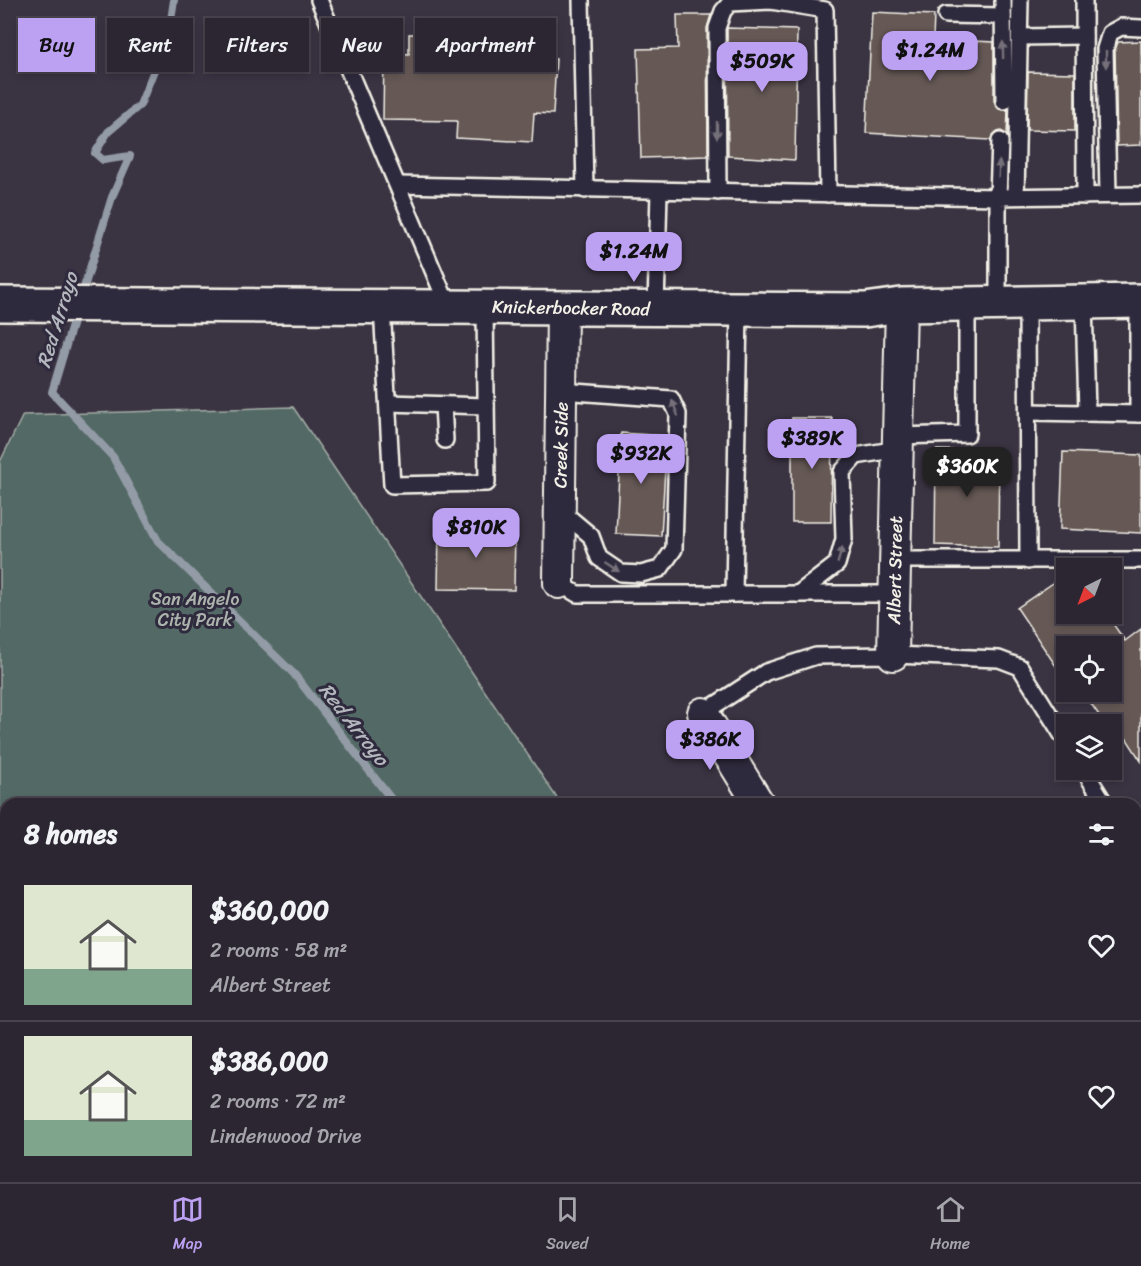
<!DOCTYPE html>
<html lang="en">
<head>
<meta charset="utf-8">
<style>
  :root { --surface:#2c2632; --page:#38323e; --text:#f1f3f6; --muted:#a6a5ac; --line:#48434d; --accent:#bca0f2 }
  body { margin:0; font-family:Sriracha,sans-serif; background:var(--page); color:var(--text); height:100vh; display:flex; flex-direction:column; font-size:22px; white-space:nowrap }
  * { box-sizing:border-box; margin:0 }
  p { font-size:20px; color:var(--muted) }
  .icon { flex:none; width:33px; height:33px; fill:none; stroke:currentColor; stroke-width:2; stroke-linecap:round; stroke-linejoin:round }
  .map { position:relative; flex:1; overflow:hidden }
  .drawer { position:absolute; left:0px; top:798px; width:1142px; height:384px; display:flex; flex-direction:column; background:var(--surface); border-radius:18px 18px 0 0; box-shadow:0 3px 9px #0003,0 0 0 2px var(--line) }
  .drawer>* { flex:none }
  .top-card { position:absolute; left:18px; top:18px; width:600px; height:54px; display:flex; gap:12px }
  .needle { width:39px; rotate:222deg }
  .fabs { position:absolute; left:1056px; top:558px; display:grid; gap:12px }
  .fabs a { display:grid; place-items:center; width:66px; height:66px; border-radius:0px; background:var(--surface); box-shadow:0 3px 9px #0003,0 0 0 2px var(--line); font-size:30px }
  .price { position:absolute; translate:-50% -51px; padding:0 14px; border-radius:12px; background:var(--accent); color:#111; font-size:20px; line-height:39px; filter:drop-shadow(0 2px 3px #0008) }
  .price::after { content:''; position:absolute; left:50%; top:36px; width:18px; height:14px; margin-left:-9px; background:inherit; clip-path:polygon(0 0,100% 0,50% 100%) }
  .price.selected { background:#222; color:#fff }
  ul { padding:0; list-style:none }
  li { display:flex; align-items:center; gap:18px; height:150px; padding:0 24px }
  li+li { border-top:2px solid var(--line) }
  li span { display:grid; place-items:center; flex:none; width:168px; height:120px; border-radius:0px; color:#555 }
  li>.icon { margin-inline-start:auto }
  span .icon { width:72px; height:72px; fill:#fffc; stroke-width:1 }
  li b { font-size:26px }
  h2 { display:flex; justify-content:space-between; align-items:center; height:72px; padding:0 24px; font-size:26px }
  .pill { padding:0 21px; border-radius:0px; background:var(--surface); box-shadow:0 3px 9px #0003,0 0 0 2px var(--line); font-size:21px; line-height:54px }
  .pill.selected { background:var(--accent); color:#111 }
  .tab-bar { display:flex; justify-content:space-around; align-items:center; height:84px; border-top:2px solid var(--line); background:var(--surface); font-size:16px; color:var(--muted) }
  .tab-bar a { display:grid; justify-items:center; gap:3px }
  .tab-bar .selected { color:var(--accent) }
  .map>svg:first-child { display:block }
  .green { fill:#536965; stroke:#a4ada6; stroke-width:1.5 }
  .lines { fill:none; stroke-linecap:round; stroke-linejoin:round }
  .stream { stroke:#939ba7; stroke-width:8 }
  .building { fill:#655854; stroke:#f4f1e8; stroke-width:1.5 }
  .service-casing { stroke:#f4f1e8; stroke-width:20 }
  .minor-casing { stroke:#f4f1e8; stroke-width:34 }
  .secondary-casing { stroke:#f4f1e8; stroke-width:38 }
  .service { stroke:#2f2a3d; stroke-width:15 }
  .minor { stroke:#2f2a3d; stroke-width:30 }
  .secondary { stroke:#2f2a3d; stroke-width:33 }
  .oneway { fill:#747079 }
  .labels { text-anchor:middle; stroke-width:6; stroke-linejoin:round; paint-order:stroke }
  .street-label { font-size:18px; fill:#f4f1e8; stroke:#2f2a3d }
  .park-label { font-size:18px; fill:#acb4ad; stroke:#2f2a3d }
  .water-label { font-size:20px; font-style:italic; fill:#b4b7bd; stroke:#2f2a3d }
</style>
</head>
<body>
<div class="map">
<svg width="1141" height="1182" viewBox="0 0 1141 1182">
  <rect width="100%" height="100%" fill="#3a3342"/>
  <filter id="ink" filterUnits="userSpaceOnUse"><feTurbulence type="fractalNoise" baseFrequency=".0167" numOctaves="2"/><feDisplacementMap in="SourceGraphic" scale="12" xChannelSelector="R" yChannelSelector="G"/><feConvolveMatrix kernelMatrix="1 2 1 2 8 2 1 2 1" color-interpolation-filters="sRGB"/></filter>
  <g filter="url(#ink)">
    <!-- green -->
    <polygon class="green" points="293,407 561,804 6,804 6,1176 808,1176 812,1182 0,1182 0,462 23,415"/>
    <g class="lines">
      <!-- stream -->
      <g class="stream">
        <polyline points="81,297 112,197 130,156 103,160 95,153 108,132 140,105 169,33 174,0"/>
        <polyline points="76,312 52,392 113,457 158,541 294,674 395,804"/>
        <polyline points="637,1176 641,1182"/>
      </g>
    </g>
    <!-- building -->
    <g class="building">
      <polygon points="872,12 934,15 933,39 994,42 994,101 999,109 1008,110 1007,135 1001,131 996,132 990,140 866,133"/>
      <polygon points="677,15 711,15 707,28 708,156 641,158 638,49 678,48"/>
      <polygon points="727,28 797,30 795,160 728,156"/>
      <polygon points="461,30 535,35 533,58 556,59 553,114 534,113 532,142 456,138 457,121 383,120 384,53 409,54 409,34 461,34"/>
      <polygon points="1141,41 1141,145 1117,146 1115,50 1118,42"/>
      <polygon points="1028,72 1075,73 1075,131 1027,130"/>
      <polygon points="792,418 832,418 831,522 792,522"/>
      <polygon points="621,433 667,436 661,536 616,534"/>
      <polygon points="936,450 999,451 998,547 935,545"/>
      <polygon points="1063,452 1141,455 1141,533 1060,529"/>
      <polygon points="439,527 515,529 514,590 438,589"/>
      <polygon points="1066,574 1066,614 1106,614 1125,641 1141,629 1141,761 1123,733 1115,739 1112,734 1112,724 1105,724 1083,692 1112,692 1112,646 1066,646 1066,681 1017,608"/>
    </g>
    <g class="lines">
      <!-- service casing -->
      <g class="service-casing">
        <g id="service">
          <polyline points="319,0 449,308"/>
          <polyline points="581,0 585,190"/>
          <polyline points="1003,0 1004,101"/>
          <polyline points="1084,0 1085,196"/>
          <polyline points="946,15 1003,16"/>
          <polyline points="1020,37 1084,36"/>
          <polyline points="398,185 998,197 1000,141"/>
          <polyline points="718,192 717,28 723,11 730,3 771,1 825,10 828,194"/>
          <polyline points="1108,195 1105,49 1110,33 1121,27 1141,28"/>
          <polyline points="1016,196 1020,0"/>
          <polyline points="1084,302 1087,413"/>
          <polyline points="1027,303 1028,561"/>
          <polyline points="998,304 998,197 1141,195"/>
          <polyline points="382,307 392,485 487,483 485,308"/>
          <polyline points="656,309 659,191"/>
          <polyline points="388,403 486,406"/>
          <polyline points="443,405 445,440"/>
          <polyline points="1028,412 1141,414"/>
          <polyline points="1138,414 1138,301"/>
          <polyline points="898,436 967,434 967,304"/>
          <polyline points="560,510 591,536 599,558 621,573 641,574 660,569 674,549 678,414 671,399 561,391"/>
          <polyline points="894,560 1141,560"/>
          <polyline points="559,583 577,594 894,594"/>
          <polyline points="734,594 739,310"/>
          <polyline points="798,594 837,564 844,539 842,472 856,456 898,449"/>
          <polyline points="703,713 766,672 816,656 893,655 999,659 1020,667 1066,741"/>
          <polyline points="1084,770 1105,804"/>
          <polyline points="1136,854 1141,862"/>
        </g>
      </g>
      <!-- minor casing -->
      <g class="minor-casing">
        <g id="minor">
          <polyline points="559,583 562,308"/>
          <polyline points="893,655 901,305"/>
          <polyline points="703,713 759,804"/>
          <polyline points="1136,1133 1141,1131"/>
        </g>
      </g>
      <!-- secondary casing -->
      <g class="secondary-casing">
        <polyline id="secondary" points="0,304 865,310 901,305 1141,301"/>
      </g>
      <!-- service -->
      <use href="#service" class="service"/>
      <!-- minor -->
      <use href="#minor" class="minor"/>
      <!-- secondary -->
      <use href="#secondary" class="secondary"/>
    </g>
    <!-- one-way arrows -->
    <defs><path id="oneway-solid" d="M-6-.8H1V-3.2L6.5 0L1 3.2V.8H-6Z" transform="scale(1.5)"/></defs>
    <g class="oneway">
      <use href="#oneway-solid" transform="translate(1003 50) rotate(-91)"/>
      <use href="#oneway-solid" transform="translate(1106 59) rotate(90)"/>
      <use href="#oneway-solid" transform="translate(717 130) rotate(90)"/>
      <use href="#oneway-solid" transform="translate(999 169) rotate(-88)"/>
      <use href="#oneway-solid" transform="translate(675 408) rotate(-111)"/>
      <use href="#oneway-solid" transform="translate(840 555) rotate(-74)"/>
      <use href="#oneway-solid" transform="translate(612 567) rotate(33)"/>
    </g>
  </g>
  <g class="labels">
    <!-- street labels -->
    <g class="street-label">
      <text transform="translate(571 308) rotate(1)" y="6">Knickerbocker Road</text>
      <text transform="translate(561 445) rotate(-89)" y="6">Creek Side</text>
      <text transform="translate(895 570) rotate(-89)" y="6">Albert Street</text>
    </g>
    <!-- park labels -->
    <g class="park-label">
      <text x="195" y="605">San Angelo<tspan x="195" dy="21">City Park</tspan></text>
    </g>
    <!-- water labels -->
    <g class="water-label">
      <text transform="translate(57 320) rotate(-73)" y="7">Red Arroyo</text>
      <text transform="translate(354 724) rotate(52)" y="7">Red Arroyo</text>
    </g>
  </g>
</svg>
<div class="fabs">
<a><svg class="needle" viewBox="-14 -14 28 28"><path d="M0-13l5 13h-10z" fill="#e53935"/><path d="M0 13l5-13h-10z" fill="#a6a5ac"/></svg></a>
<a><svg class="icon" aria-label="locate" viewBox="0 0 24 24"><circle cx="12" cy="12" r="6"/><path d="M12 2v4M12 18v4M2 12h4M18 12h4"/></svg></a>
<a><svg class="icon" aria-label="layers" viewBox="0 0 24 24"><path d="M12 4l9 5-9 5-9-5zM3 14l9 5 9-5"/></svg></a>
</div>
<b class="price" style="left:930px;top:82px">$1.24M</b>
<b class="price" style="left:762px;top:93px">$509K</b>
<b class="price" style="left:634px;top:283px">$1.24M</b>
<b class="price" style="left:812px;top:470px">$389K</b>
<b class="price" style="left:641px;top:485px">$932K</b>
<b class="price selected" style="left:967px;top:498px">$360K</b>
<b class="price" style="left:476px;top:559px">$810K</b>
<b class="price" style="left:710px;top:771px">$386K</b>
<div class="top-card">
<a class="pill selected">Buy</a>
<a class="pill">Rent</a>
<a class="pill">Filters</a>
<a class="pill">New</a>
<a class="pill">Apartment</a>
</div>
<section class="drawer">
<h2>8 homes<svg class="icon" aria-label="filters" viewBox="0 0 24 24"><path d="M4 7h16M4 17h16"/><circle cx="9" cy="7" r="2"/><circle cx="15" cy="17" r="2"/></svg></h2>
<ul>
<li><span style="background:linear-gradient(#dfe7d0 70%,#7fa58c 0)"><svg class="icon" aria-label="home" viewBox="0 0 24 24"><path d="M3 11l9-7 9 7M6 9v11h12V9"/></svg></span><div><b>$360,000</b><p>2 rooms · 58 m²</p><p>Albert Street</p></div><svg class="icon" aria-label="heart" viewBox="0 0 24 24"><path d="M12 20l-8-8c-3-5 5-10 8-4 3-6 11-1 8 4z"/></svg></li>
<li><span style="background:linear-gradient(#dfe7d0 70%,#7fa58c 0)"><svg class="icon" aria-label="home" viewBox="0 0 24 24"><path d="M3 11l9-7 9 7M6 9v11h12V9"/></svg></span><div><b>$386,000</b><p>2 rooms · 72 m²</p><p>Lindenwood Drive</p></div><svg class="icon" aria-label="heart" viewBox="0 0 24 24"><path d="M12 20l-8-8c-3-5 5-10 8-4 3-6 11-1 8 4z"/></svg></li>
</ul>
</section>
</div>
<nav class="tab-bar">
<a class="selected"><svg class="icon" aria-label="map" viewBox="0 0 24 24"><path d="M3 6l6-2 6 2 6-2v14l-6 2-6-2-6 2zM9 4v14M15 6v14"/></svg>Map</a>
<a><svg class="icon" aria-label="saved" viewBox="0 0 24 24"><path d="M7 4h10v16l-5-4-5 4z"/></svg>Saved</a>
<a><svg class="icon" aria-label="home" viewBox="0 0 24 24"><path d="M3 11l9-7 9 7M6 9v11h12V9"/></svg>Home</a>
</nav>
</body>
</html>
